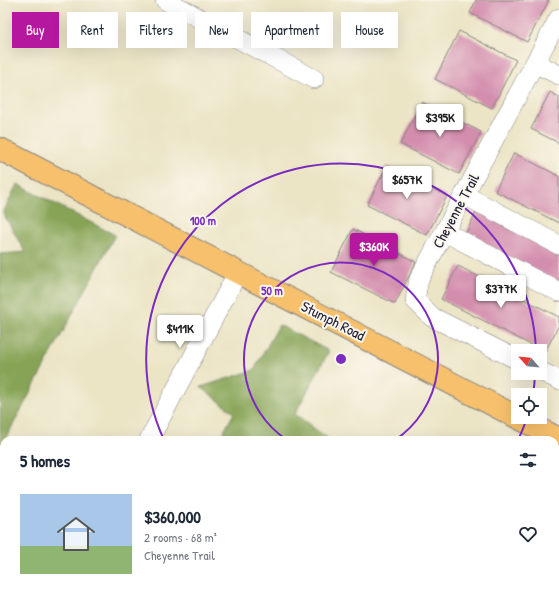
<!DOCTYPE html>
<html lang="en">
<head>
<meta charset="utf-8">
<style>
  :root { --surface:#fff; --page:#f2f2f3; --text:#1f2937; --muted:#747a83; --accent:#b5179e }
  body { margin:0; font-family:"Patrick Hand",sans-serif; background:var(--page); color:var(--text); height:100vh; display:flex; flex-direction:column; font-size:15px; white-space:nowrap }
  * { box-sizing:border-box; margin:0 }
  p { font-size:13px; color:var(--muted) }
  .icon { flex:none; width:22px; height:22px; fill:none; stroke:currentColor; stroke-width:2; stroke-linecap:round; stroke-linejoin:round }
  .map { position:relative; flex:1; overflow:hidden }
  .sheet { position:absolute; left:0px; top:436px; width:559px; height:156px; display:flex; flex-direction:column; background:var(--surface); border-radius:12px 12px 0 0; box-shadow:0 4px 16px #0002 }
  .sheet>* { flex:none }
  .banner { position:absolute; left:12px; top:12px; width:535px; height:36px; display:flex; gap:8px }
  .needle { width:26px; rotate:297deg }
  .controls { position:absolute; left:511px; top:344px; display:grid; gap:8px }
  .controls a { display:grid; place-items:center; width:36px; height:36px; border-radius:0px; background:var(--surface); box-shadow:0 4px 16px #0002; font-size:20px }
  .price { position:absolute; translate:-50% -34px; padding:0 9px; border-radius:4px; background:#fff; color:#222; font-size:13px; line-height:26px; filter:drop-shadow(0 1px 2px #0008) }
  .price::after { content:''; position:absolute; left:50%; top:24px; width:12px; height:9px; margin-left:-6px; background:inherit; clip-path:polygon(0 0,100% 0,50% 100%) }
  .price.current { background:var(--accent); color:#fff }
  ul { padding:0; list-style:none }
  li { display:flex; align-items:center; gap:12px; height:100px; padding:0 20px }
  li span { display:grid; place-items:center; flex:none; width:112px; height:80px; border-radius:0px; color:#555 }
  li>.icon { margin-inline-start:auto }
  span .icon { width:48px; height:48px; fill:#fffc; stroke-width:1 }
  li b { font-size:17px }
  h2 { display:flex; justify-content:space-between; align-items:center; height:48px; padding:0 20px; font-size:17px }
  .chip { padding:0 14px; border-radius:0px; background:var(--surface); box-shadow:0 4px 16px #0002; font-size:14px; line-height:36px }
  .chip.current { background:var(--accent); color:#fff }
  .map>svg:first-child { display:block }
  .forest { fill:#87a457; stroke:#546349 }
  .building { fill:#d38dad }
  .lines { fill:none; stroke-linecap:round; stroke-linejoin:round }
  .minor-casing { stroke:#868380; stroke-width:20 }
  .major-casing { stroke:#868380; stroke-width:24 }
  .minor { stroke:#fff; stroke-width:19 }
  .major { stroke:#f7c06c; stroke-width:22 }
  .ring { fill:none; stroke:#7b2cbf; stroke-width:2 }
  .labels { text-anchor:middle; stroke-width:4; stroke-linejoin:round; paint-order:stroke }
  .street-label { font-size:15px; fill:#22223b; stroke:#fbf7ec }
  .centre { fill:#7b2cbf; stroke:#fbf7ec; stroke-width:2 }
  .ring-label { font-size:12px; text-anchor:middle; font-weight:bold; fill:#7b2cbf; stroke:#fbf7ec; stroke-width:4; stroke-linejoin:round; paint-order:stroke }
</style>
</head>
<body>
<div class="map">
<svg width="559" height="592" viewBox="0 0 559 592">
  <rect width="100%" height="100%" fill="#fbf7ec"/>
  <filter id="ink" filterUnits="userSpaceOnUse"><feTurbulence type="fractalNoise" baseFrequency=".025" numOctaves="2"/><feDisplacementMap in="SourceGraphic" scale="8" xChannelSelector="R" yChannelSelector="G"/><feConvolveMatrix kernelMatrix="1 2 1 2 8 2 1 2 1" color-interpolation-filters="sRGB"/></filter>
  <filter id="wash" filterUnits="userSpaceOnUse"><feTurbulence type="fractalNoise" baseFrequency=".012" numOctaves="4" result="noise"/><feDisplacementMap in="SourceGraphic" scale="16" xChannelSelector="R" yChannelSelector="G"/><feGaussianBlur stdDeviation="0.9" result="paint"/><feColorMatrix in="noise" values="0 0 0 0 0 0 0 0 0 0 0 0 0 0 0 0 0 1.4 0 .05"/><feComposite in="paint" operator="in"/></filter>
  <g filter="url(#wash)">
    <rect width="100%" height="100%" fill="#ebe4c5"/>
    <!-- forest -->
    <g class="forest">
      <polygon points="17,184 115,235 0,449 0,254 25,252 3,213"/>
      <polygon points="279,325 329,351 295,414 330,440 219,440 234,413 201,387 254,370"/>
      <polygon points="206,588 220,588 223,592 204,592"/>
      <polygon points="289,588 378,588 379,592 294,592"/>
    </g>
    <g id="blocks">
      <!-- building -->
      <g class="building">
        <polygon points="476,0 549,0 527,42 470,13"/>
        <polygon points="459,31 516,60 492,108 435,79"/>
        <polygon points="550,92 559,97 559,143 531,129"/>
        <polygon points="422,102 481,132 459,174 400,144"/>
        <polygon points="514,153 559,176 559,223 495,191"/>
        <polygon points="387,166 447,196 427,235 367,205"/>
        <polygon points="479,206 559,247 559,283 465,235"/>
        <polygon points="353,229 416,262 395,304 331,272"/>
        <polygon points="458,266 559,317 559,325 545,352 441,299"/>
      </g>
    </g>
  </g>
  <g filter="url(#ink)">
    <use href="#blocks" fill-opacity="0" stroke="#868380" stroke-width="1"/>
    <g class="lines">
      <!-- minor casing -->
      <g class="minor-casing">
        <g id="minor">
          <polyline points="165,0 314,79"/>
          <polyline points="535,63 559,75"/>
          <polyline points="464,195 559,245"/>
          <polyline points="445,232 559,292"/>
          <polyline points="518,360 432,317 415,300 419,279 559,18"/>
          <polyline points="540,371 559,380"/>
          <polyline points="149,440 238,272"/>
          <polyline points="0,576 4,578"/>
          <polyline points="24,588 32,592"/>
          <polyline points="446,588 453,592"/>
          <polyline points="67,592 70,588"/>
          <polyline points="182,592 184,588"/>
          <polyline points="499,592 501,588"/>
        </g>
      </g>
      <!-- major casing -->
      <g class="major-casing">
        <polyline id="major" points="0,149 559,439"/>
      </g>
      <!-- minor -->
      <use href="#minor" class="minor"/>
      <!-- major -->
      <use href="#major" class="major"/>
    </g>
  </g>
  <!-- distance rings -->
  <g class="ring">
    <path d="M287 440A97 97 0 1 1 395 440"/>
    <path d="M535 374A195 195 0 0 1 533 395M527 418A195 195 0 0 1 518 440M164 440A195 195 0 1 1 536 350"/>
  </g>
  <g class="labels">
    <!-- street labels -->
    <g class="street-label">
      <text transform="translate(456 211) rotate(-62)" y="5">Cheyenne Trail</text>
      <text transform="translate(333 321) rotate(27)" y="5">Stumph Road</text>
    </g>
  </g>
  <circle cx="341" cy="359" r="6" class="centre"/>
  <g class="ring-label">
    <text x="203" y="225">100 m</text>
    <text x="272" y="295">50 m</text>
  </g>
</svg>
<div class="controls">
<a><svg class="needle" viewBox="-14 -14 28 28"><path d="M0-13l5 13h-10z" fill="#e53935"/><path d="M0 13l5-13h-10z" fill="#747a83"/></svg></a>
<a><svg class="icon" aria-label="locate" viewBox="0 0 24 24"><circle cx="12" cy="12" r="6"/><path d="M12 2v4M12 18v4M2 12h4M18 12h4"/></svg></a>
</div>
<b class="price" style="left:440px;top:138px">$395K</b>
<b class="price" style="left:407px;top:200px">$657K</b>
<b class="price current" style="left:374px;top:267px">$360K</b>
<b class="price" style="left:501px;top:309px">$377K</b>
<b class="price" style="left:180px;top:349px">$411K</b>
<div class="banner">
<a class="chip current">Buy</a>
<a class="chip">Rent</a>
<a class="chip">Filters</a>
<a class="chip">New</a>
<a class="chip">Apartment</a>
<a class="chip">House</a>
</div>
<section class="sheet">
<h2>5 homes<svg class="icon" aria-label="filters" viewBox="0 0 24 24"><path d="M4 7h16M4 17h16"/><circle cx="9" cy="7" r="2"/><circle cx="15" cy="17" r="2"/></svg></h2>
<ul>
<li><span style="background:linear-gradient(#a9c7e8 65%,#8fb573 0)"><svg class="icon" aria-label="home" viewBox="0 0 24 24"><path d="M3 11l9-7 9 7M6 9v11h12V9"/></svg></span><div><b>$360,000</b><p>2 rooms · 68 m²</p><p>Cheyenne Trail</p></div><svg class="icon" aria-label="heart" viewBox="0 0 24 24"><path d="M12 20l-8-8c-3-5 5-10 8-4 3-6 11-1 8 4z"/></svg></li>
</ul>
</section>
</div>
</body>
</html>
